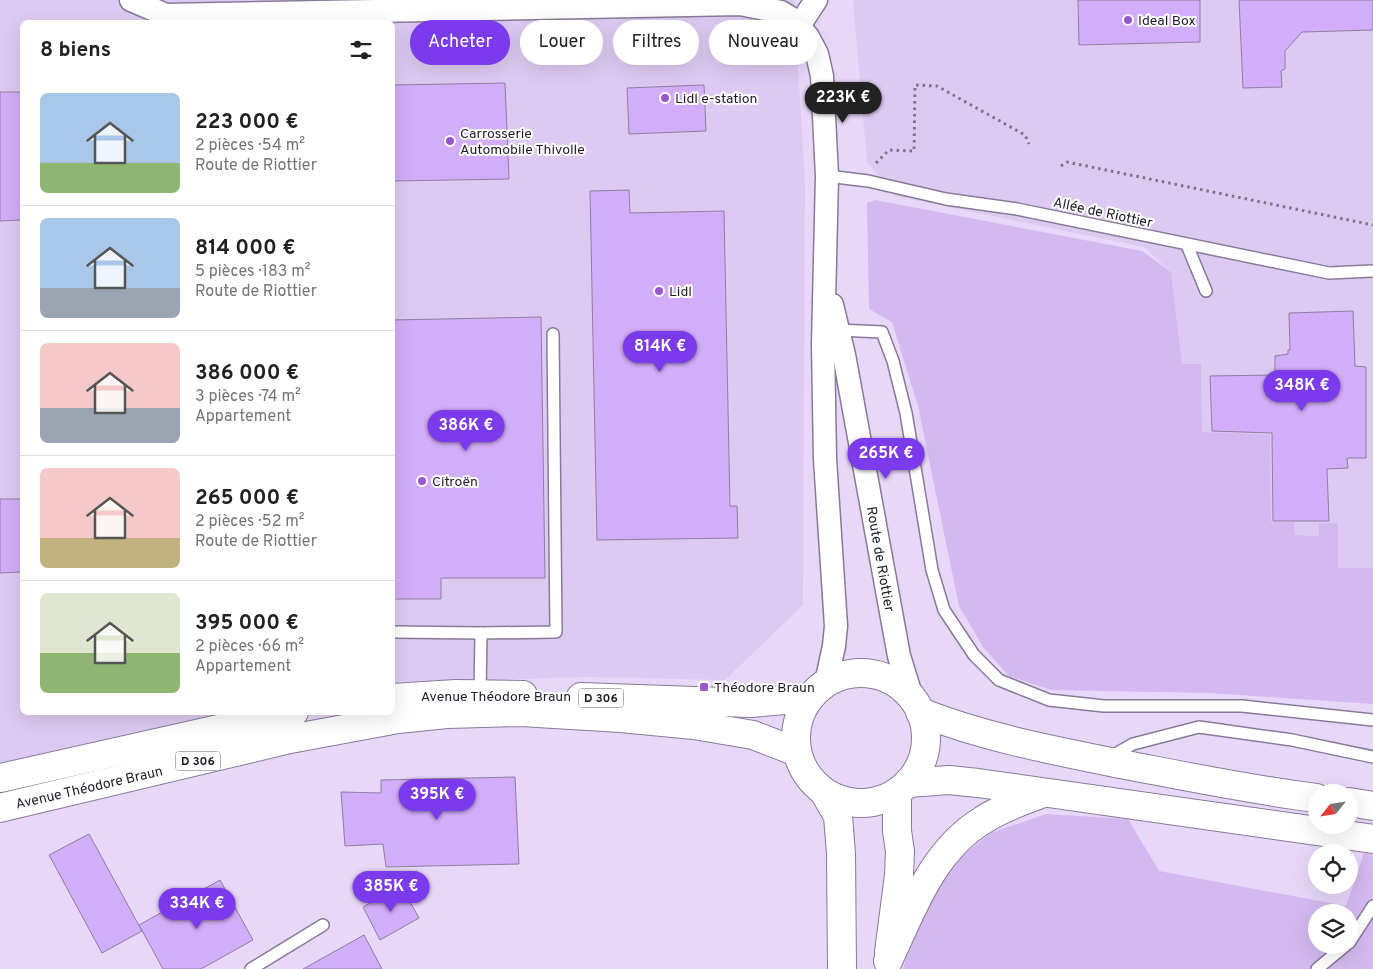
<!DOCTYPE html>
<html lang="fr">
<head>
<meta charset="utf-8">
<style>
  :root { --surface:#fff; --page:#f2f2f2; --text:#202124; --muted:#757577; --line:#e0e0e0; --accent:#7c3aed }
  body { margin:0; font-family:Overpass,sans-serif; background:var(--page); color:var(--text); height:100vh; display:flex; flex-direction:column; font-size:19px; white-space:nowrap }
  * { box-sizing:border-box; margin:0 }
  p { font-size:16px; color:var(--muted) }
  .icon { flex:none; width:28px; height:28px; fill:none; stroke:currentColor; stroke-width:2; stroke-linecap:round; stroke-linejoin:round }
  .map { position:relative; flex:1; overflow:hidden }
  .details { position:absolute; left:20px; top:20px; width:375px; height:695px; display:flex; flex-direction:column; background:var(--surface); border-radius:8px; box-shadow:0 5px 20px #0002 }
  .details>* { flex:none }
  .hud { position:absolute; left:410px; top:20px; width:475px; height:45px; display:flex; gap:10px }
  .needle { width:32px; rotate:240deg }
  .tools { position:absolute; left:1308px; top:784px; display:grid; gap:10px }
  .tools a { display:grid; place-items:center; width:50px; height:50px; border-radius:50%; background:var(--surface); box-shadow:0 5px 20px #0002; font-size:25px }
  .price { position:absolute; translate:-50% -42px; padding:0 11px; border-radius:18px; background:var(--accent); color:#fff; font-size:16px; line-height:32px; filter:drop-shadow(0 1px 2px #0008) }
  .price::after { content:''; position:absolute; left:50%; top:30px; width:15px; height:11px; margin-left:-8px; background:inherit; clip-path:polygon(0 0,100% 0,50% 100%) }
  .price.selected { background:#222; color:#fff }
  ul { padding:0; list-style:none }
  li { display:flex; align-items:center; gap:15px; height:125px; padding:0 20px }
  li+li { border-top:1px solid var(--line) }
  li span { display:grid; place-items:center; flex:none; width:140px; height:100px; border-radius:8px; color:#555 }
  li>.icon { margin-inline-start:auto }
  span .icon { width:60px; height:60px; fill:#fffc; stroke-width:1 }
  li b { font-size:21px }
  h2 { display:flex; justify-content:space-between; align-items:center; height:60px; padding:0 20px; font-size:21px }
  .tag { padding:0 18px; border-radius:22px; background:var(--surface); box-shadow:0 5px 20px #0002; font-size:18px; line-height:45px }
  .tag.selected { background:var(--accent); color:#fff }
  .map>svg:first-child { display:block }
  .built { fill:#ddcaf2 }
  .green { fill:#d3b9ef; fill-rule:evenodd }
  .building { fill:#d2adf9; stroke:#8d7f9e }
  .lines { fill:none; stroke-linecap:round; stroke-linejoin:round }
  .lane-casing { stroke:#887a98; stroke-width:14 }
  .street-casing { stroke:#887a98; stroke-width:25 }
  .primary-casing { stroke:#887a98; stroke-width:30 }
  .highway-casing { stroke:#887a98; stroke-width:30 }
  .path { stroke:#7e748a; stroke-width:3; stroke-dasharray:2.5 4; stroke-linecap:butt }
  .lane { stroke:#fff; stroke-width:11 }
  .street { stroke:#fff; stroke-width:22 }
  .primary { stroke:#fff; stroke-width:28 }
  .highway { stroke:#fff; stroke-width:28 }
  .poi-dot { fill:#9859cf; stroke:#fff; stroke-width:2 }
  .labels { text-anchor:middle; stroke-width:4; stroke-linejoin:round; paint-order:stroke }
  .shield { fill:#fff; stroke:#645f68; stroke-width:1 }
  .shield-label { font-size:12px; font-weight:bold; fill:#211b27 }
  .poi-label { font-size:14px; fill:#211b27; stroke:#fff; text-anchor:start }
  .street-label { font-size:14px; fill:#211b27; stroke:#fff }
</style>
</head>
<body>
<div class="map">
<svg width="1373" height="969" viewBox="0 0 1373 969">
  <rect width="100%" height="100%" fill="#e7d7f9"/>
  <!-- built -->
  <g class="built">
    <polygon points="0,0 794,0 805,184 803,605 725,680 585,677 495,680 401,681 393,682 392,22 22,22 22,712 248,713 0,770"/>
    <polygon points="853,0 1373,0 1373,568 1338,568 1319,523 1319,536 1294,535 1294,522 1271,522 1270,434 1202,432 1201,364 1182,364 1171,272 1144,247 895,196 867,162"/>
  </g>
  <!-- green -->
  <g class="green">
    <polygon points="875,200 1142,251 1171,272 1182,364 1201,364 1202,432 1270,434 1271,522 1294,522 1295,535 1319,536 1319,523 1338,523 1338,568 1373,568 1373,704 1210,693 1051,690 1009,676 983,647 959,606 918,406 892,322 869,309 867,203"/>
    <path d="M1046,814L1128,819L1159,871L1346,906L1364,853L1373,855V969H903L916,923L948,868L990,833ZM1316,912H1349V945H1316Z"/>
  </g>
  <!-- building -->
  <g class="building">
    <polygon points="1078,0 1200,0 1200,42 1079,45"/>
    <polygon points="1239,0 1373,0 1373,30 1302,32 1285,51 1285,69 1281,71 1282,87 1243,88"/>
    <polygon points="505,83 509,179 392,181 392,85"/>
    <polygon points="704,85 706,131 629,134 627,88"/>
    <polygon points="0,92 22,92 22,220 0,221"/>
    <polygon points="629,190 630,213 724,211 730,506 737,506 738,538 597,540 590,191"/>
    <polygon points="1353,311 1355,366 1366,367 1366,458 1347,458 1348,468 1327,469 1329,521 1273,521 1272,433 1212,431 1210,376 1275,375 1275,356 1288,354 1288,350 1290,350 1289,313"/>
    <polygon points="541,317 545,578 441,578 441,599 392,599 392,320"/>
    <polygon points="0,499 22,499 22,572 0,573"/>
    <polygon points="515,777 519,864 386,867 383,844 345,846 341,792 381,793 381,780"/>
    <polygon points="89,834 142,931 102,953 49,855"/>
    <polygon points="220,880 253,940 201,969 163,969 139,925"/>
    <polygon points="401,886 419,918 380,940 363,907"/>
    <polygon points="364,935 382,969 303,969"/>
  </g>
  <g class="lines">
    <!-- lane casing -->
    <g class="lane-casing">
      <g id="lane">
        <polyline points="827,176 868,181 946,199 1017,209 1329,273 1373,271"/>
        <polyline points="1187,245 1206,291"/>
        <polyline points="838,330 882,332 893,361 906,413 932,570 944,610 974,655 999,680 1049,700 1104,706 1242,706 1373,720"/>
        <polyline points="392,632 481,633"/>
        <polyline points="480,694 481,633 556,632 553,334"/>
        <polyline points="1110,757 1133,744 1199,727 1292,740 1373,757"/>
        <polyline points="1349,943 1373,906"/>
        <polyline points="251,969 323,925"/>
        <polyline points="1317,969 1346,945"/>
      </g>
    </g>
    <!-- street casing -->
    <g class="street-casing">
      <g id="street">
        <polyline points="131,0 166,15 740,4 781,12 794,20 808,37 817,54 822,76 827,176 823,344 825,459 836,626 834,646 826,683"/>
        <polyline points="799,26 816,0"/>
        <polyline points="832,305 844,355 899,656 912,698"/>
      </g>
    </g>
    <!-- primary casing -->
    <g class="primary-casing">
      <g id="primary">
        <circle cx="861" cy="738" r="65"/>
        <polyline points="581,697 751,703 809,698"/>
        <polyline points="392,698 456,694 523,695"/>
        <polyline points="0,778 294,712"/>
        <polyline points="824,792 838,816 841,854 842,969"/>
        <polyline points="0,808 290,739 398,719 447,714 521,712 621,718 694,725 753,735 797,752"/>
        <polyline points="889,952 899,875 900,851 897,831 897,792"/>
      </g>
    </g>
    <!-- highway casing -->
    <g class="highway-casing">
      <g id="highway">
        <path d="M920,712C986,738 1056,751 1126,765C1189,777 1252,790 1316,798"/>
        <polyline points="908,783 949,780 978,783 1373,839"/>
        <polyline points="1349,802 1373,806"/>
        <path d="M888,961C912,910 932,851 983,820C1001,808 1023,801 1043,793"/>
      </g>
    </g>
    <!-- path -->
    <g class="path">
      <polyline points="876,163 889,150 914,151 915,85 937,86 1025,135 1029,144"/>
      <polyline points="1061,166 1067,162 1373,225"/>
    </g>
    <!-- lane -->
    <use href="#lane" class="lane"/>
    <!-- street -->
    <use href="#street" class="street"/>
    <!-- primary -->
    <use href="#primary" class="primary"/>
    <!-- highway -->
    <use href="#highway" class="highway"/>
  </g>
  <!-- markers -->
  <g class="poi-dot">
    <circle cx="1128" cy="20" r="5"/>
    <circle cx="665" cy="98" r="5"/>
    <circle cx="450" cy="141" r="5"/>
    <circle cx="659" cy="291" r="5"/>
    <circle cx="422" cy="481" r="5"/>
    <rect x="699" y="682" width="10" height="10" rx="2.5"/>
  </g>
  <g class="labels">
    <!-- shield labels -->
    <g class="shield">
      <rect x="578.5" y="688.5" width="45" height="19" rx="4"/>
      <rect x="175.5" y="751.5" width="45" height="19" rx="4"/>
    </g>
    <g class="shield-label">
      <text x="601" y="702">D 306</text>
      <text x="198" y="765">D 306</text>
    </g>
    <!-- poi labels -->
    <g class="poi-label">
      <text x="1138" y="25">Ideal Box</text>
      <text x="675" y="103">Lidl e-station</text>
      <text x="460" y="138">Carrosserie<tspan x="460" dy="16">Automobile Thivolle</tspan></text>
      <text x="669" y="296">Lidl</text>
      <text x="432" y="486">Citroën</text>
      <text x="714" y="692">Théodore Braun</text>
    </g>
    <!-- street labels -->
    <g class="street-label">
      <text transform="translate(1103 212) rotate(12)" y="5">Allée de Riottier</text>
      <text transform="translate(881 559) rotate(80)" y="5">Route de Riottier</text>
      <text x="496" y="701">Avenue Théodore Braun</text>
      <text transform="translate(89 787) rotate(-13)" y="5">Avenue Théodore Braun</text>
    </g>
  </g>
</svg>
<div class="tools">
<a><svg class="needle" viewBox="-14 -14 28 28"><path d="M0-13l5 13h-10z" fill="#e53935"/><path d="M0 13l5-13h-10z" fill="#757577"/></svg></a>
<a><svg class="icon" aria-label="locate" viewBox="0 0 24 24"><circle cx="12" cy="12" r="6"/><path d="M12 2v4M12 18v4M2 12h4M18 12h4"/></svg></a>
<a><svg class="icon" aria-label="layers" viewBox="0 0 24 24"><path d="M12 4l9 5-9 5-9-5zM3 14l9 5 9-5"/></svg></a>
</div>
<b class="price selected" style="left:843px;top:124px">223K €</b>
<b class="price" style="left:660px;top:373px">814K €</b>
<b class="price" style="left:1302px;top:412px">348K €</b>
<b class="price" style="left:466px;top:452px">386K €</b>
<b class="price" style="left:886px;top:480px">265K €</b>
<b class="price" style="left:437px;top:821px">395K €</b>
<b class="price" style="left:391px;top:913px">385K €</b>
<b class="price" style="left:197px;top:930px">334K €</b>
<div class="hud">
<a class="tag selected">Acheter</a>
<a class="tag">Louer</a>
<a class="tag">Filtres</a>
<a class="tag">Nouveau</a>
</div>
<section class="details">
<h2>8 biens<svg class="icon" aria-label="filters" viewBox="0 0 24 24"><path d="M4 7h16M4 17h16"/><circle cx="9" cy="7" r="2"/><circle cx="15" cy="17" r="2"/></svg></h2>
<ul>
<li><span style="background:linear-gradient(#a9c7e8 70%,#8fb573 0)"><svg class="icon" aria-label="home" viewBox="0 0 24 24"><path d="M3 11l9-7 9 7M6 9v11h12V9"/></svg></span><div><b>223 000 €</b><p>2 pièces · 54 m²</p><p>Route de Riottier</p></div></li>
<li><span style="background:linear-gradient(#a9c7e8 70%,#9aa5b1 0)"><svg class="icon" aria-label="home" viewBox="0 0 24 24"><path d="M3 11l9-7 9 7M6 9v11h12V9"/></svg></span><div><b>814 000 €</b><p>5 pièces · 183 m²</p><p>Route de Riottier</p></div></li>
<li><span style="background:linear-gradient(#f6c9c9 65%,#9aa5b1 0)"><svg class="icon" aria-label="home" viewBox="0 0 24 24"><path d="M3 11l9-7 9 7M6 9v11h12V9"/></svg></span><div><b>386 000 €</b><p>3 pièces · 74 m²</p><p>Appartement</p></div></li>
<li><span style="background:linear-gradient(#f6c9c9 70%,#c2b280 0)"><svg class="icon" aria-label="home" viewBox="0 0 24 24"><path d="M3 11l9-7 9 7M6 9v11h12V9"/></svg></span><div><b>265 000 €</b><p>2 pièces · 52 m²</p><p>Route de Riottier</p></div></li>
<li><span style="background:linear-gradient(#dfe7d0 60%,#8fb573 0)"><svg class="icon" aria-label="home" viewBox="0 0 24 24"><path d="M3 11l9-7 9 7M6 9v11h12V9"/></svg></span><div><b>395 000 €</b><p>2 pièces · 66 m²</p><p>Appartement</p></div></li>
</ul>
</section>
</div>
</body>
</html>
